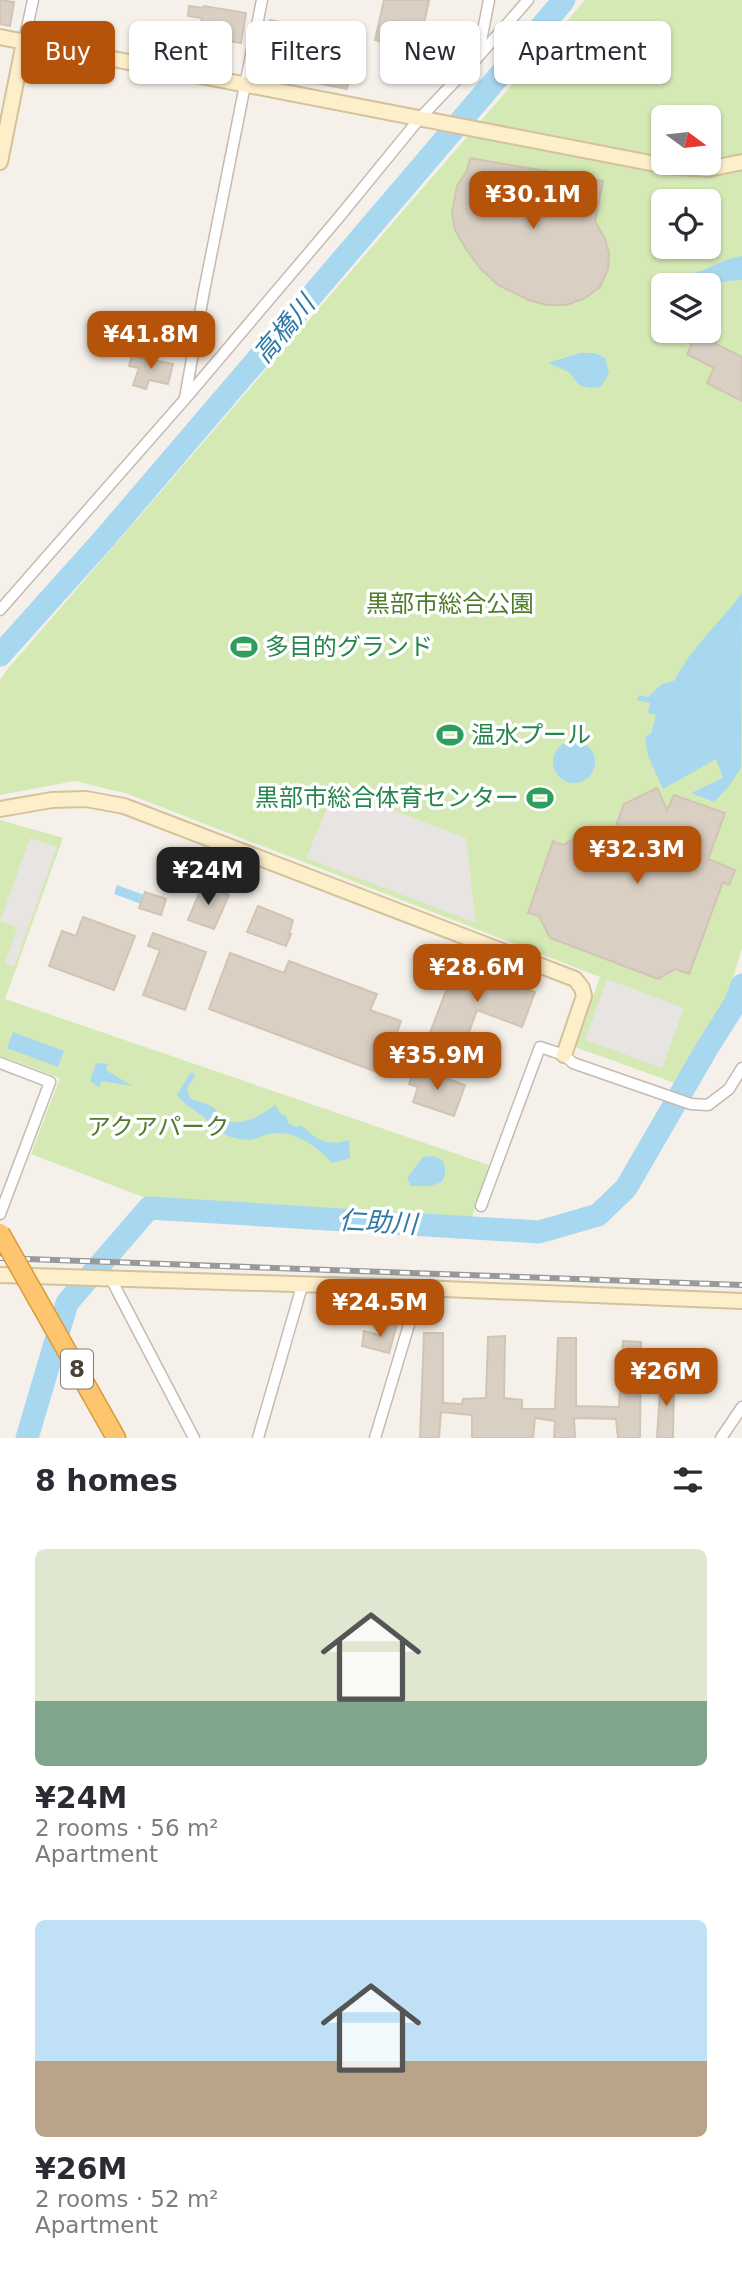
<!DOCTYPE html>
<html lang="en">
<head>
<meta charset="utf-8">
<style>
  :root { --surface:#fff; --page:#f7f7f7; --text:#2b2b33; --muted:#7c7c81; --accent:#b45309 }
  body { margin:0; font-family:"DejaVu Sans","Noto Sans JP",sans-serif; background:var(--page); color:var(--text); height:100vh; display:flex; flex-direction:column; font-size:26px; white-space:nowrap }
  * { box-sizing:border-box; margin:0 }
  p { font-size:23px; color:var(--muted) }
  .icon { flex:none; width:38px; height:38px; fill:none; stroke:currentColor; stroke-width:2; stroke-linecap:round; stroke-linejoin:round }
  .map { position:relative; height:1438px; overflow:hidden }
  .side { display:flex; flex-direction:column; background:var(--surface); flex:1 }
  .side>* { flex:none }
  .top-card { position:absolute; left:21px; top:21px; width:700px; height:63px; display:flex; gap:14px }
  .needle { width:46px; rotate:105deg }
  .buttons { position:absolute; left:651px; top:105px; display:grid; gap:14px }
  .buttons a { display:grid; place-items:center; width:70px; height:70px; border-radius:10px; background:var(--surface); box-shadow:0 2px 5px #0004; font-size:35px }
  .price { position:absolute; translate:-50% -60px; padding:0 16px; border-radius:14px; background:var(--accent); color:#fff; font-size:23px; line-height:46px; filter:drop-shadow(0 2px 4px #0008) }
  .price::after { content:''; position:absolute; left:50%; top:42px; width:21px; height:16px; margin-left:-10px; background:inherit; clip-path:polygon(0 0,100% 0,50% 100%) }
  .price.selected { background:#222; color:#fff }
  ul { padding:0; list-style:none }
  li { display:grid; align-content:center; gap:14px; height:371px; padding:0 35px }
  li span { display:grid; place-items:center; height:217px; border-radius:10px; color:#555 }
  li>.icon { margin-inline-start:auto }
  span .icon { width:126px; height:126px; fill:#fffc; stroke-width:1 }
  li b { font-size:30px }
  h2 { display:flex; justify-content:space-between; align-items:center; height:84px; padding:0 35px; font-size:30px }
  .tag { padding:0 24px; border-radius:10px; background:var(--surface); box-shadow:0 2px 5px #0004; font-size:24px; line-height:63px }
  .tag.selected { background:var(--accent); color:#fff }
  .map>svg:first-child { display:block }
  .green { fill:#d4e9b4; fill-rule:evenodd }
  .parking { fill:#e7e4e2 }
  .water { fill:#a8d7f0 }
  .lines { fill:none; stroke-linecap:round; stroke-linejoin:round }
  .river { stroke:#a8d7f0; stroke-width:23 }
  .building { fill:#dacfc3; stroke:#d1c4b3; stroke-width:2 }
  .street-casing { stroke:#c4bbb0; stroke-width:13 }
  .secondary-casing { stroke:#d4c29a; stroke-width:18 }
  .highway-casing { stroke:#dd993c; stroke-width:21 }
  .street { stroke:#fff; stroke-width:10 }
  .secondary { stroke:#feefcb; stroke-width:14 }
  .highway { stroke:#fdc56e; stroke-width:18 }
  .rail-casing { stroke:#999; stroke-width:6 }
  .rail { stroke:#fff; stroke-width:3.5; stroke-dasharray:10; stroke-linecap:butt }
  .highway-bridge-casing { stroke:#dd993c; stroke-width:21; stroke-linecap:butt }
  .highway-bridge { stroke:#fdc56e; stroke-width:18 }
  .labels { text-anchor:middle; stroke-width:7; stroke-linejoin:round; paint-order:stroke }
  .shield { fill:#fff; stroke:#807b74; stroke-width:2 }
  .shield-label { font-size:23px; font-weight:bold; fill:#494238 }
  .park-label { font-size:24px; fill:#4e7c2b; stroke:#fff }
  .leisure-label { font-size:24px; fill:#27864d; stroke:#fff; text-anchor:start }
  .water-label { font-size:26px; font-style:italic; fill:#2e79a6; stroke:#fff }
</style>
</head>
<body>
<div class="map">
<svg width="742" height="1438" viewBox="0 0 742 1438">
  <rect width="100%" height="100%" fill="#f5f1ea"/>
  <!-- green -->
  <g class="green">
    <path d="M585,0H742V948L727,997L675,1083L575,1047L600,977L128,794L75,781L0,795V680L6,671ZM663,117H709V163H663ZM663,201H709V247H663ZM663,285H709V331H663Z"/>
    <polygon points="0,820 63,838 5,999 489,1165 472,1217 151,1200 31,1154 60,1078 0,1056"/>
  </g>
  <!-- parking -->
  <g class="parking">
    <polygon points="335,788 466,838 476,923 306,858"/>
    <polygon points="30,838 57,847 14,967 5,963 17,928 0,921"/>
    <polygon points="607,979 684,1008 662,1068 585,1040"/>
  </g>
  <!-- water -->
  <g class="water">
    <path d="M742,256V280L727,281L709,288V285H663V295L653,294L657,277C670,277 682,278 695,273C712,267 724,259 742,256Z"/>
    <polygon points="580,353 595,353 605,358 609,373 601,387 594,388 580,386 569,372 548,363"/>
    <path d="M742,593L741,768L729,786L714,802L691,793L723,778L716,759L663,789L648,756L645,736L651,734L656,715L648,713L650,703L637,700L639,695L648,697L662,684L674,681C691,648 720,623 742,593Z"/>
    <circle cx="574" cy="762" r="21"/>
    <polygon points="117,885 144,895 141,904 114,894"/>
    <polygon points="13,1032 64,1051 58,1067 7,1048"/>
    <polygon points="96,1063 108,1064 106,1070 132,1086 102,1081 99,1087 90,1081"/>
    <path d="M190,1073L195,1074C194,1080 188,1084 187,1091L191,1099C198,1102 207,1103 213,1107C217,1110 215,1112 219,1116C235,1131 261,1116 275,1105L281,1114L286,1116L289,1124L297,1127L299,1125C306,1128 308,1132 314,1136C324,1144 337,1144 349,1140L350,1158L332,1163C316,1146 294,1129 269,1134C261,1135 258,1140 249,1140C237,1140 223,1135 213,1128C211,1126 208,1121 206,1119C195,1109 187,1108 177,1095Z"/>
    <path d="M431,1156C446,1158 448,1169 442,1182L430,1186H411L407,1178L423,1157Z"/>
  </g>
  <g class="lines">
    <!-- river -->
    <g class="river">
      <polyline points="0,655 104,539 564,0"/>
      <polyline points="27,1438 67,1303 149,1208 539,1232 598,1215 626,1188 706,1050 736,1002 742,985"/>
    </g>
  </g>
  <!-- building -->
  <g class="building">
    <polygon points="0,0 14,2 10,26 0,24"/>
    <polygon points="384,0 429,0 423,28 393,21 387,43 375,40"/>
    <polygon points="189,6 203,8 204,6 246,13 241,43 198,36 202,18 188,16"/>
    <polygon points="270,20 318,30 310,55 290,49 292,38 267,32"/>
    <polygon points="305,64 350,73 347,89 301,80"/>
    <polygon points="470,158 603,181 595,221 605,239 609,253 608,269 600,287 585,298 566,305 546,305 529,300 498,285 481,269 466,249 455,230 452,213 457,186 467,171"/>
    <polygon points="695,331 716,331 716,344 742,357 742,401 707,383 714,368 687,354 695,338"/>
    <polygon points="132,356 173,364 168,384 149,380 146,389 133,385 139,368 129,366"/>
    <polygon points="657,788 667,810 674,795 725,813 708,859 735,870 729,885 723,882 689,974 675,969 658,979 550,938 539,916 528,913 553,841 563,845 590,830 612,837 624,804"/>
    <polygon points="203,884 229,895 214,929 188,920"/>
    <polygon points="145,892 166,899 161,915 139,908"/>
    <polygon points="258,906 293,920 289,934 291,934 286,946 247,932"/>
    <polygon points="83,917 135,936 114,990 49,966 62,931 76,936"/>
    <polygon points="153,933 206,952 185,1010 143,995 160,950 148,946"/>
    <polygon points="230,953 284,973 289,961 377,994 370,1010 401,1021 382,1074 209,1009"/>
    <polygon points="457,962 535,992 522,1027 477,1010 462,1051 428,1038"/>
    <polygon points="415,1067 465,1085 454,1116 413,1102 418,1087 409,1084"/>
    <polygon points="387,1322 397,1324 389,1353 362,1346 364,1331 383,1336"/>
    <polygon points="424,1333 443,1333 443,1403 462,1404 463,1399 486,1398 488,1337 505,1336 504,1398 522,1400 522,1409 555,1409 558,1338 576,1338 576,1406 619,1407 623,1341 641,1342 640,1438 618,1438 616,1419 574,1418 575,1438 554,1438 555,1421 535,1418 533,1438 472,1438 472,1415 441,1412 439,1438 420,1438"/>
    <polygon points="661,1376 674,1377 673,1438 657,1438"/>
  </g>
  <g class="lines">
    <!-- street casing -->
    <g class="street-casing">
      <g id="street">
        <polyline points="24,42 33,0"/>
        <polyline points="478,56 489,0"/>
        <polyline points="185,398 204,291 262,0"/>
        <polyline points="0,610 185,399 340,216 420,118 478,57 528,0"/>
        <polyline points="0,1063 50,1082 0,1214"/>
        <polyline points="481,1206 540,1047 564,1055 573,1063 691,1104 708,1105 729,1089 742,1068"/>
        <polyline points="111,1279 194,1438"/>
        <polyline points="258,1438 302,1286"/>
        <polyline points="375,1438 420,1288"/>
        <polyline points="721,1438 742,1407"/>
      </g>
    </g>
    <!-- secondary casing -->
    <g class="secondary-casing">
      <g id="secondary">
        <polyline points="0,37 666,166 708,169 742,162"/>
        <polyline points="0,162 24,42"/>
        <polyline points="0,809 52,800 86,799 124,806 575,979 582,988 584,996 564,1055"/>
        <polyline points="0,1275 420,1288 742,1301"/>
      </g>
    </g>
    <!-- highway casing -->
    <g class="highway-casing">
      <polyline id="highway" points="38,1300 116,1438"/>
    </g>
    <!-- street -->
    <use href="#street" class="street"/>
    <!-- secondary -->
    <use href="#secondary" class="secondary"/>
    <!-- highway -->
    <use href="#highway" class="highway"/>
    <!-- rail casing -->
    <g class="rail-casing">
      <polyline id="rail" points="0,1258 742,1285"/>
    </g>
    <!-- rail -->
    <use href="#rail" class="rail"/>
    <!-- highway-bridge casing -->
    <g class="highway-bridge-casing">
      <polyline id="highway-bridge" points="0,1233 38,1300"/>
    </g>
    <!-- highway-bridge -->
    <use href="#highway-bridge" class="highway-bridge"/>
  </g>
  <!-- icons -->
  <defs>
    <g id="stadium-bare" transform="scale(2.1)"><path d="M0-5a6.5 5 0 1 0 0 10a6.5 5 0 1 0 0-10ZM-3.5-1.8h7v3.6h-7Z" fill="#2e9e5b" stroke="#fff" stroke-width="2.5" paint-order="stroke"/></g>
  </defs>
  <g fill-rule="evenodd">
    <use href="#stadium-bare" x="244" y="647"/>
    <use href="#stadium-bare" x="450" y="735"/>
    <use href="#stadium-bare" x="540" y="798"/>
  </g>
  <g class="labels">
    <!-- shield labels -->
    <rect class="shield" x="61" y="1349.5" width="32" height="39" rx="5"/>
    <g class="shield-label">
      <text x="77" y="1377">8</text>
    </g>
    <!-- park labels -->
    <g class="park-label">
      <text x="450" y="612">黒部市総合公園</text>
      <text x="158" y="1135">アクアパーク</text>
    </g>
    <!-- leisure labels -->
    <g class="leisure-label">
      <text x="265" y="655">多目的グランド</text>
      <text x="471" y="743">温水プール</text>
      <text x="519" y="806" text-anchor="end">黒部市総合体育センター</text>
    </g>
    <!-- water labels -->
    <g class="water-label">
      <text transform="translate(284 329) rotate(-50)" y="9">高橋川</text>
      <text transform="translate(378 1222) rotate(3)" y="9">仁助川</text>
    </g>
  </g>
</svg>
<div class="buttons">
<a><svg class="needle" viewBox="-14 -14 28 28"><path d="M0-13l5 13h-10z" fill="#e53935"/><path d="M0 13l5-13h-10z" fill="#7c7c81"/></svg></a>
<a><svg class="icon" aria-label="locate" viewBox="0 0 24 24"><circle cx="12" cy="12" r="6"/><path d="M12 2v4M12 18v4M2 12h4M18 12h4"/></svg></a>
<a><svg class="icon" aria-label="layers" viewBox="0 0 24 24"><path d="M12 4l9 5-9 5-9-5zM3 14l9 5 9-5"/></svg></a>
</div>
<b class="price" style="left:533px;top:231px">¥30.1M</b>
<b class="price" style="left:151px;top:371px">¥41.8M</b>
<b class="price" style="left:637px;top:886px">¥32.3M</b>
<b class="price selected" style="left:208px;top:907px">¥24M</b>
<b class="price" style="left:477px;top:1004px">¥28.6M</b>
<b class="price" style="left:437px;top:1092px">¥35.9M</b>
<b class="price" style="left:380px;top:1339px">¥24.5M</b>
<b class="price" style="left:666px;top:1408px">¥26M</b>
<div class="top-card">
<a class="tag selected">Buy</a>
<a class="tag">Rent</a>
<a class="tag">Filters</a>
<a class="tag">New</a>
<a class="tag">Apartment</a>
</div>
</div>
<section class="side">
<h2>8 homes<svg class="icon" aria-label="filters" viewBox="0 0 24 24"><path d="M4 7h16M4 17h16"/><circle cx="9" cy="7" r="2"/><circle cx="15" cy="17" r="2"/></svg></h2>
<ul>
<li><span style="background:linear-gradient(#dfe7d0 70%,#7fa58c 0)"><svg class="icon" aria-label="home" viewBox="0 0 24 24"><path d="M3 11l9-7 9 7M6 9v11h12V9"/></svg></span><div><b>¥24M</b><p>2 rooms · 56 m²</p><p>Apartment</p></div></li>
<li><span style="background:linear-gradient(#bfe0f5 65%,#b9a48a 0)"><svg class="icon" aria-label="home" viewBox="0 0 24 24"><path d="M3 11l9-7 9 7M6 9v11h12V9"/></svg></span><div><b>¥26M</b><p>2 rooms · 52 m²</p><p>Apartment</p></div></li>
</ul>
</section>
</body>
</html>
